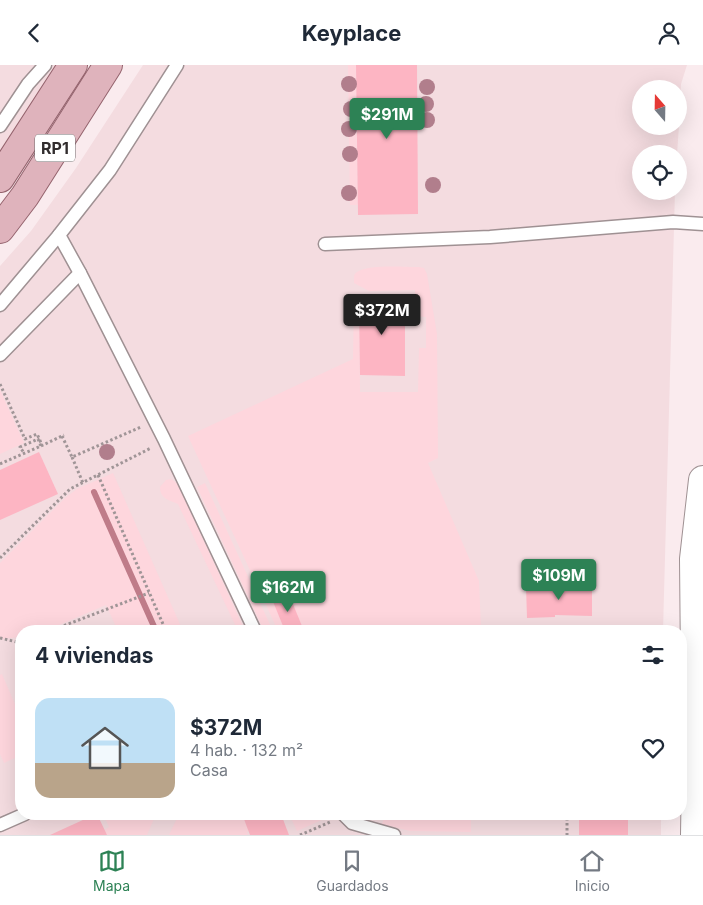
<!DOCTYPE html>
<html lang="es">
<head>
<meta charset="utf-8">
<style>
  :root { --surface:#fff; --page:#f2f2f3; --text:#1f2937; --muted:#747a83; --line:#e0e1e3; --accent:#2d8255 }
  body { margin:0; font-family:Inter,sans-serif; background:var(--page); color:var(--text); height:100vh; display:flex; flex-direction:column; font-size:19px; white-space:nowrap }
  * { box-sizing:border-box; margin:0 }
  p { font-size:16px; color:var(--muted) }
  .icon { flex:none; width:28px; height:28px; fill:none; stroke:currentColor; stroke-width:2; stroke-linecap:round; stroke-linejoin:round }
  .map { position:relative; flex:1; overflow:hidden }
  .sheet { position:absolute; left:15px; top:560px; width:672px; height:195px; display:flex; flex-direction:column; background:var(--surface); border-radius:20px; box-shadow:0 5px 20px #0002 }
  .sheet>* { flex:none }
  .needle { width:32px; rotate:340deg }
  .controls { position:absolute; left:632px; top:15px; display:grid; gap:10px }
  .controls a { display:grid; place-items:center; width:55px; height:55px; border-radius:50%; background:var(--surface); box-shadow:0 5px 20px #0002; font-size:25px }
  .price { position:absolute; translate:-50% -42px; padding:0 11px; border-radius:5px; background:var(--accent); color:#fff; font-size:16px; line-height:32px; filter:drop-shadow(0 1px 2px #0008) }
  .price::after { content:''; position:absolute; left:50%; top:30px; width:15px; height:11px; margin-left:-8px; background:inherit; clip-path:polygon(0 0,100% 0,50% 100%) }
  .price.active { background:#222; color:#fff }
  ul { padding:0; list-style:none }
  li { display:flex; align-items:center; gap:15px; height:125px; padding:0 20px }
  li span { display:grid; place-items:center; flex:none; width:140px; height:100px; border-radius:15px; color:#555 }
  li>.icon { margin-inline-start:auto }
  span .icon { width:60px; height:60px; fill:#fffc; stroke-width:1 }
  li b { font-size:21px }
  h2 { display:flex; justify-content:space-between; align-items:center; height:60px; padding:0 20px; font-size:21px }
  header { display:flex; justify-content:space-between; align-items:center; height:65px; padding:0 20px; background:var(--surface); font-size:22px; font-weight:700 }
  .menu { display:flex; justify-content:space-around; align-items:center; height:70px; border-top:1px solid var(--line); background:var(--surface); font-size:14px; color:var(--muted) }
  .menu a { display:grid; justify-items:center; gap:2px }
  .menu .active { color:var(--accent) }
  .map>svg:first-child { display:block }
  .built { fill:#f4dce0 }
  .green { fill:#fed6dd }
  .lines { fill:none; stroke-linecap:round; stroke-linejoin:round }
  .stream { stroke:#bf7c89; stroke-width:6 }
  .building { fill:#fdb5c3 }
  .lane-casing { stroke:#9f9193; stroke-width:15 }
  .secondary-casing { stroke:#9f9193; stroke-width:30 }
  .primary-casing { stroke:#94636d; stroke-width:30 }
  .path { stroke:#a09597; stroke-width:3; stroke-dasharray:2.5 2.5; stroke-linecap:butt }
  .lane { stroke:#fff; stroke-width:12 }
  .secondary { stroke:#fff; stroke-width:28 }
  .primary { stroke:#dfb3bc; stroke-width:28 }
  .tree { fill:#b17e8c }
  .labels { text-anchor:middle; stroke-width:4; stroke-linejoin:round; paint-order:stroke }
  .shield { fill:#fff; stroke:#6f6b6c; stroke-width:1 }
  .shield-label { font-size:16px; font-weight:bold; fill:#312c2d }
</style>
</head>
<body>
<header><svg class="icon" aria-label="back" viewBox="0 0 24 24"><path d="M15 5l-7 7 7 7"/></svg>Keyplace<svg class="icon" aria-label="person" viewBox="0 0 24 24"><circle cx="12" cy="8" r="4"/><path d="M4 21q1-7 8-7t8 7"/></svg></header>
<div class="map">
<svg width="703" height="770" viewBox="0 0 703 770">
  <rect width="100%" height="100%" fill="#faebee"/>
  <!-- built -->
  <g class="built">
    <polygon points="0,0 73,0 0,113"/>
    <polygon points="143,0 687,0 681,19 679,61 679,24 641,24 641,61 679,61 677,89 641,89 641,126 675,126 663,566 21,566 21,749 661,749 661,770 0,770 0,201 31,166 76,103"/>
  </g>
  <!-- green -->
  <g class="green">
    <polygon points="348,0 356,0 358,140 350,140"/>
    <path d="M419,202L424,203L427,209L437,269L438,393L428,398L479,516L481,563L474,566H278L188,371L353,294L354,234L359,238L360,327H418L419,283H426V252L415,251V225L369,226L354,218C354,214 353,209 357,207C369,199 404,202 419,202Z"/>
    <polygon points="0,325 24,378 0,389"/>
    <polygon points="113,408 183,566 118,566 106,540 45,566 21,566 21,572 0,574 0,498 65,433 77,424"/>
    <path d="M171,414L178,419L245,566H238L178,439C169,435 160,434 160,422L166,415Z"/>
    <polygon points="205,418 273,566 264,566 197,422"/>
    <polygon points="2,609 21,653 21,690 4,698 0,689 0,610"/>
    <polygon points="103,749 156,749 147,770 97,770 109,762"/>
    <polygon points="179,749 242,749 249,766 247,767 248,770 169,770"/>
    <polygon points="289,749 324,749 326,753 297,766"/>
    <polygon points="384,753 471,753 471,767 410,766 382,759"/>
  </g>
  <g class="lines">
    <!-- stream -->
    <polyline class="stream" points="94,427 156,566"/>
  </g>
  <!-- building -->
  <g class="building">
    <polygon points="356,0 417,0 418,149 358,150"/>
    <polygon points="371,231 405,231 405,311 360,310 359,241 362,234"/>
    <polygon points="39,387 58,429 0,455 0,405"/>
    <polygon points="592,520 592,551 555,550 555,552 527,553 526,521"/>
    <polygon points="288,527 304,566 285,566 272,534"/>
    <polygon points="97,749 107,770 50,770 96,749"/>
    <polygon points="242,749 281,749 289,770 250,770"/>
    <rect x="579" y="749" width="49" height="21"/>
  </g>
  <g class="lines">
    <!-- lane casing -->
    <g class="lane-casing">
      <g id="lane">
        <polyline points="0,61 28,19 45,0"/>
        <polyline points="59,170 80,208 164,374 255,566"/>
        <polyline points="325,179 490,172 673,157 703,159"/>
        <polyline points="0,240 59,170 110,105 177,0"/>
        <polyline points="0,290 80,208"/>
        <polyline points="343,749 352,758 394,770"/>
        <polyline points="0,760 25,749"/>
      </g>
    </g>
    <!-- secondary casing -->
    <g class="secondary-casing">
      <polyline id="secondary" points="695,770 696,705 694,494 703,415"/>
    </g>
    <!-- primary casing -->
    <g class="primary-casing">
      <g id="primary">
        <polyline points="0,113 73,0"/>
        <polyline points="0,164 25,131 108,0"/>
      </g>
    </g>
    <!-- path -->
    <g class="path">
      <polyline points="0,319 25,374 37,369 42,380"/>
      <polyline points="62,371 72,392 141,362"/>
      <polyline points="41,381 64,370"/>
      <polyline points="72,392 83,418"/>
      <polyline points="0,399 41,381 38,374 20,382 24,388"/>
      <polyline points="98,410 166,566"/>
      <polyline points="0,493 70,424 151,383"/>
      <polyline points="50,566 149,528"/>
      <polyline points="0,573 21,578"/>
      <polyline points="490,749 506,749"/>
      <polyline points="536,749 567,749 567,770"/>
      <polyline points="300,770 330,757"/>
    </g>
    <!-- lane -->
    <use href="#lane" class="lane"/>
    <!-- secondary -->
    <use href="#secondary" class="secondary"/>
    <!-- primary -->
    <use href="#primary" class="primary"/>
  </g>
  <!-- trees -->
  <g class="tree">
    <circle cx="349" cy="19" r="8"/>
    <circle cx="427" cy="22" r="8"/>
    <circle cx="426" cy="39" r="8"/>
    <circle cx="351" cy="44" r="8"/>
    <circle cx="427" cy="55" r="8"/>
    <circle cx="349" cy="64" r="8"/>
    <circle cx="350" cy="89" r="8"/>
    <circle cx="433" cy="120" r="8"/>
    <circle cx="349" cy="128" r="8"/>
    <circle cx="107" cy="387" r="8"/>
  </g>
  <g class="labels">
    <!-- shield labels -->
    <rect class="shield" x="35" y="69.5" width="40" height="27" rx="4"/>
    <g class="shield-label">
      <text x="55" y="89">RP1</text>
    </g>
  </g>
</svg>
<div class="controls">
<a><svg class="needle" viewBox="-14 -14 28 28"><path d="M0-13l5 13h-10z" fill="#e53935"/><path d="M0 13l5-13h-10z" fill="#747a83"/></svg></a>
<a><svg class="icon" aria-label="locate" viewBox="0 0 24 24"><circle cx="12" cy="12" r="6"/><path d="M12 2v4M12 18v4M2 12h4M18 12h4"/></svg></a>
</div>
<b class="price" style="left:387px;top:75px">$291M</b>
<b class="price active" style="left:382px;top:271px">$372M</b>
<b class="price" style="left:559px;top:536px">$109M</b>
<b class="price" style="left:288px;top:548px">$162M</b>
<section class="sheet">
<h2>4 viviendas<svg class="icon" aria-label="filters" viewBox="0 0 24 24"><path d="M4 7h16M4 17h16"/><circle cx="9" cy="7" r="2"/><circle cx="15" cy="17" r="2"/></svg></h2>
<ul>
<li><span style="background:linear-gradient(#bfe0f5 65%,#b9a48a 0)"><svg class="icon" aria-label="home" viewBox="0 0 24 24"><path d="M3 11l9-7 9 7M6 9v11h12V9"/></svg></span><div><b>$372M</b><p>4 hab. · 132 m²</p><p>Casa</p></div><svg class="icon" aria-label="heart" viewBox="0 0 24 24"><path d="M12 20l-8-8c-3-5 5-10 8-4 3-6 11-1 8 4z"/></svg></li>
</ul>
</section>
</div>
<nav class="menu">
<a class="active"><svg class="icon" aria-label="map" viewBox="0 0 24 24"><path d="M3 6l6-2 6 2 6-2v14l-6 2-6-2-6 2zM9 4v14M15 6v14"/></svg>Mapa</a>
<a><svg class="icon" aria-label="saved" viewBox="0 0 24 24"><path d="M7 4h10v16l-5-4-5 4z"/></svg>Guardados</a>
<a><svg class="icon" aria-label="home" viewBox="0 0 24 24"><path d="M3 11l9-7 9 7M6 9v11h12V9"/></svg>Inicio</a>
</nav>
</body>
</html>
